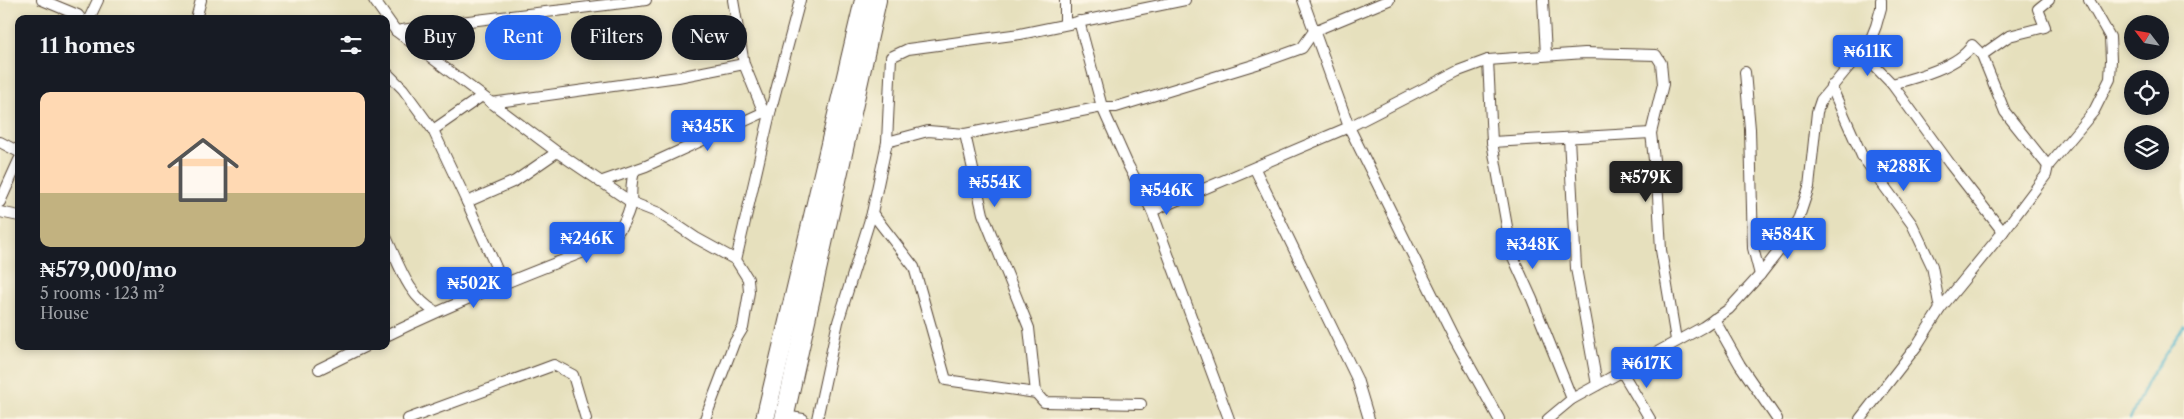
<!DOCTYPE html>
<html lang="en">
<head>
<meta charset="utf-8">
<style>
  :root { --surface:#171b24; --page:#20242c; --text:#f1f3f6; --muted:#9ea1a6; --accent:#2563eb }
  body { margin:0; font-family:"Libre Caslon Text",serif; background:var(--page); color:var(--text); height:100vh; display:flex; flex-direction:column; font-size:19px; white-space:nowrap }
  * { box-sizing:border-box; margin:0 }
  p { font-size:16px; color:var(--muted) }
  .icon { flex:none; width:28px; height:28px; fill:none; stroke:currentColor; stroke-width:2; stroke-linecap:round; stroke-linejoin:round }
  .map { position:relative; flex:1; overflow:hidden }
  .sheet { position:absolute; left:15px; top:15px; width:375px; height:335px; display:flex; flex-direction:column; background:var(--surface); border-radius:10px; box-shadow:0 2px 8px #0003 }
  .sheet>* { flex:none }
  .guide { position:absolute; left:405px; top:15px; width:475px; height:45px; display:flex; gap:10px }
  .needle { width:32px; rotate:301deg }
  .tools { position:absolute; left:2124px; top:15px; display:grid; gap:10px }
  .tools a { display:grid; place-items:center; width:45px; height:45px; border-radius:50%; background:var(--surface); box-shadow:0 2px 8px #0003; font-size:25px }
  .price { position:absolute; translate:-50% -42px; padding:0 11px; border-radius:5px; background:var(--accent); color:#fff; font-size:16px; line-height:32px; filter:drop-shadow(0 1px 2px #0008) }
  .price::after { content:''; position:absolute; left:50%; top:30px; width:15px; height:11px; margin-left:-8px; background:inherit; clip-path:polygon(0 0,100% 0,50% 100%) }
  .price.active { background:#222; color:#fff }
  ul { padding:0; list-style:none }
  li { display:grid; align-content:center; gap:10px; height:265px; padding:0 25px }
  li span { display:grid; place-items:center; height:155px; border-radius:10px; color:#555 }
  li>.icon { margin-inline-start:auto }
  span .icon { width:90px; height:90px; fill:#fffc; stroke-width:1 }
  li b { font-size:21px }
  h2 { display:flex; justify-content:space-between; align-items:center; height:60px; padding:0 25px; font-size:21px }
  .tag { padding:0 18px; border-radius:22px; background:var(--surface); box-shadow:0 2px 8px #0003; font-size:18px; line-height:45px }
  .tag.active { background:var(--accent); color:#fff }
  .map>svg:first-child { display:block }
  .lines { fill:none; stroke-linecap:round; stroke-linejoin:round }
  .stream { stroke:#4ab2c8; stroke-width:2.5 }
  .minor-casing { stroke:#554536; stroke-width:12 }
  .motorway-casing { stroke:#554536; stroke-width:20 }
  .minor { stroke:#fff; stroke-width:10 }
  .motorway { stroke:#fff; stroke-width:18 }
</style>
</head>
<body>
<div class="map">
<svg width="2184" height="419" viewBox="0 0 2184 419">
  <rect width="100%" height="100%" fill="#fcf5e5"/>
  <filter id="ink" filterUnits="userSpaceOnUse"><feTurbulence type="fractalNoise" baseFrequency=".02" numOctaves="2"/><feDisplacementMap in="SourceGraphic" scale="10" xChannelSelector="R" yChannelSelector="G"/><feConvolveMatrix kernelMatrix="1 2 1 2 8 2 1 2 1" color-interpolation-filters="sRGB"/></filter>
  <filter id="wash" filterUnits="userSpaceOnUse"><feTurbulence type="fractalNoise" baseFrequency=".0096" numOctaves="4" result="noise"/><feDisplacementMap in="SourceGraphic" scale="20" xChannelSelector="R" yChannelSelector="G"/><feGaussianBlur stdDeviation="1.12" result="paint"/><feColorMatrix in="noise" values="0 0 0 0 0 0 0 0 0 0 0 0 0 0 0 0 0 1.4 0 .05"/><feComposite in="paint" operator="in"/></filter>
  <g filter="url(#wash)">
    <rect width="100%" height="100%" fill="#e6e0bd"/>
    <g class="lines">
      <!-- stream -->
      <polyline class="stream" points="2130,419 2148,380 2184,326"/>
    </g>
  </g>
  <g filter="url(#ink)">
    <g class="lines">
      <!-- minor casing -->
      <g class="minor-casing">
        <g id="minor">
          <polyline points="42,0 78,15 81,19"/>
          <polyline points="374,0 396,31 557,152 631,202 659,213 696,238 736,260"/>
          <polyline points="733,0 744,64 764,113"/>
          <polyline points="1303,0 1349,127 1453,336 1499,419"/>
          <polyline points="1543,0 1546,55"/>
          <polyline points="89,19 98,0"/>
          <polyline points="196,19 201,0"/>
          <polyline points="1079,21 1102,107 1128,165 1152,211 1229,419"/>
          <polyline points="1065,24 1065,0"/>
          <path d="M396,31C479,18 563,11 646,0"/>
          <polyline points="1862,53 1892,84 1950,164 2003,232"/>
          <polyline points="1982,55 2009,36 2045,27 2038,9 2049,0"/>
          <polyline points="1488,60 1492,142 1512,255 1532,299 1572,399"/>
          <polyline points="386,72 403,89 433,130 467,202 503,283"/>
          <polyline points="1745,72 1750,129 1753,248 1760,275"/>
          <path d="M1892,84C1915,78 1960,66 1972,45L1982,55L2005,112L2048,166"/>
          <polyline points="1831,86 1862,156 1912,224 1932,266 1940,309"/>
          <polyline points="491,103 678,77 744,64"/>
          <polyline points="433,130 482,96"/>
          <polyline points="1569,138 1576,268 1597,385"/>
          <polyline points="0,142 19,152"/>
          <polyline points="887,142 928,131 965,134"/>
          <polyline points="1492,142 1651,133"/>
          <polyline points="1255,169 1357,379 1369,419"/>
          <polyline points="600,182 646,166 771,109"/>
          <polyline points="0,202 19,160"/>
          <polyline points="467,202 515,181 557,152"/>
          <polyline points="1152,211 1349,127 1458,71 1488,60 1585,53 1656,55 1661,63 1663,84 1651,133 1658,196 1661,250 1676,340"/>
          <polyline points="0,212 19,216"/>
          <polyline points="872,213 914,267 946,380 1036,393 1044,402 1141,404"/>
          <path d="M386,237C399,264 408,297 436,312"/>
          <polyline points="1714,319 1740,365 1777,419"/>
          <path d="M386,336C458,301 532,272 607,243C619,234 628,217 631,202C632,190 630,181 635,170"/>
          <polyline points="319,369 366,346"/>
          <polyline points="1622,372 1650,419"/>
          <polyline points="1036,393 1029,328 983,214 965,134 1102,107 1116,107 1260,63 1302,48 1314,31 1389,0"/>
          <polyline points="785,416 803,419"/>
          <polyline points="408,419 554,365 573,375 586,419"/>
          <polyline points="705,419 734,343 743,328 749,292 748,279 736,260 771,109 800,0"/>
          <polyline points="817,419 838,322 872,213 887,142 891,57 908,49 1020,34 1185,0"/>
          <polyline points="1548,419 1572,399 1703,327 1729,309 1760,275 1785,243 1799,217 1809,187 1817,112 1821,100 1870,41 1876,26 1881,8 1881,0"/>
          <polyline points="1860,419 1916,347 1940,309 2003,232 2046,175 2048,166 2094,111 2110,79 2111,60 2110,37 2089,0"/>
        </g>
      </g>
      <!-- motorway casing -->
      <g class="motorway-casing">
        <g id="motorway">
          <polyline points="765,419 864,0"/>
          <polyline points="784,419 877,0"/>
        </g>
      </g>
      <!-- minor -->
      <use href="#minor" class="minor"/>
      <!-- motorway -->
      <use href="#motorway" class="motorway"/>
    </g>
  </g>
</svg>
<div class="tools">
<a><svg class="needle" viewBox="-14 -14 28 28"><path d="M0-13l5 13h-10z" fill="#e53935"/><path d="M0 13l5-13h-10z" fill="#9ea1a6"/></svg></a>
<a><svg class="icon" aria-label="locate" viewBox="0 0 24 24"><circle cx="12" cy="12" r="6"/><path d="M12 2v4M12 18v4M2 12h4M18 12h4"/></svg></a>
<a><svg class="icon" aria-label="layers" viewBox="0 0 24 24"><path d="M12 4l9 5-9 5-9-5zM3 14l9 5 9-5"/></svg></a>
</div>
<b class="price" style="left:1868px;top:77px">₦611K</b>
<b class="price" style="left:708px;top:152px">₦345K</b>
<b class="price" style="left:1904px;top:192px">₦288K</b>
<b class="price active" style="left:1646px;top:203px">₦579K</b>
<b class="price" style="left:995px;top:208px">₦554K</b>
<b class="price" style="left:1167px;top:216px">₦546K</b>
<b class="price" style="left:1788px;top:260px">₦584K</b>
<b class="price" style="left:587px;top:264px">₦246K</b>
<b class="price" style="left:1533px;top:270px">₦348K</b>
<b class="price" style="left:474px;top:309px">₦502K</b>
<b class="price" style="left:1647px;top:389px">₦617K</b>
<div class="guide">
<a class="tag">Buy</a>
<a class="tag active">Rent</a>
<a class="tag">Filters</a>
<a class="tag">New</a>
</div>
<section class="sheet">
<h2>11 homes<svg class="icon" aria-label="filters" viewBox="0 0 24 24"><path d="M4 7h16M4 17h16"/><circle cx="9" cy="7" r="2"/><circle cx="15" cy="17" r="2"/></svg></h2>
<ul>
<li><span style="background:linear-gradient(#ffd9b3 65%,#c2b280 0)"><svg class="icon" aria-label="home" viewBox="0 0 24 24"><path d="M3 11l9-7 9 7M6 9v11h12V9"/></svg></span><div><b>₦579,000/mo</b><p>5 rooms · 123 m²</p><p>House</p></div></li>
</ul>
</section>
</div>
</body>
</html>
